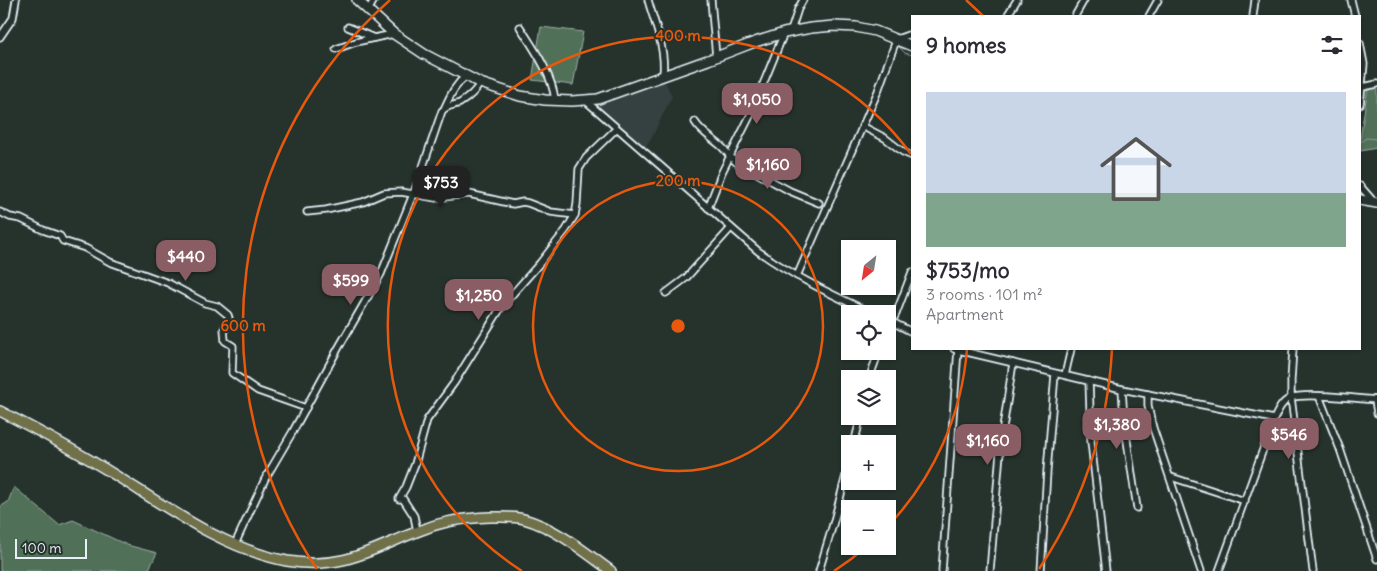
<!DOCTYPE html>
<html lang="en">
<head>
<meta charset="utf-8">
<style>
  :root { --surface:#fff; --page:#f2f2f3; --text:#2b2b33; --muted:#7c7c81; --line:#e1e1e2; --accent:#8a5d65 }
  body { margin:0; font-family:Delius,sans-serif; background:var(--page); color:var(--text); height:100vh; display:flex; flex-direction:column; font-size:19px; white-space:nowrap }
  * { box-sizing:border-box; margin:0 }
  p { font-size:16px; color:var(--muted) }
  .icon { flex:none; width:28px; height:28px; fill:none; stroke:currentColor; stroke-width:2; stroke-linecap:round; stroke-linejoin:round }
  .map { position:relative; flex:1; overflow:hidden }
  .details { position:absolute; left:911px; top:15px; width:450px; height:335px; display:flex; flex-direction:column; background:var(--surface); border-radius:0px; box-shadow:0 1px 4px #0004 }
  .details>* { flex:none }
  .needle { width:32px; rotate:210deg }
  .buttons { position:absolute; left:841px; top:240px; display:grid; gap:10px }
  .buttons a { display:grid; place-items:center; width:55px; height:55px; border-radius:0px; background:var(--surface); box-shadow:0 1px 4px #0004; font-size:25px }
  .scale { position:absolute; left:15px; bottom:12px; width:72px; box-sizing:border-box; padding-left:5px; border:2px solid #e8f1f8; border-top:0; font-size:14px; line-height:18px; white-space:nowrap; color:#e8f1f8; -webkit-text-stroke:4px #26332d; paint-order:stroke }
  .price { position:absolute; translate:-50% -42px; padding:0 11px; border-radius:10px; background:var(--accent); color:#fff; font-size:16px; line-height:32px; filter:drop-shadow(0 1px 2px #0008) }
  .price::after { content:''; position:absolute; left:50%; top:30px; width:15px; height:11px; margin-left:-8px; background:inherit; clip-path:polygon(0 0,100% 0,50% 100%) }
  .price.current { background:#222; color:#fff }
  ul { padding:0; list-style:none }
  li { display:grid; align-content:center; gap:10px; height:265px; padding:0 15px }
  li+li { border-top:1px solid var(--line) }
  li span { display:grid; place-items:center; height:155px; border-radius:0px; color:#555 }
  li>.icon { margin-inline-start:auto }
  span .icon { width:90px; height:90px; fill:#fffc; stroke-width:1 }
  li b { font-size:21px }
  h2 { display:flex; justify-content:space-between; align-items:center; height:60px; padding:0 15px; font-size:21px }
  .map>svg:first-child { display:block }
  .built { fill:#36403f }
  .green { fill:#517058; stroke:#9cb0a8 }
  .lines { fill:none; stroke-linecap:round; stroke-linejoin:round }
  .stream { stroke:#899ea6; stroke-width:1 }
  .minor-casing { stroke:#e8f1f8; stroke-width:9 }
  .secondary-casing { stroke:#e8f1f8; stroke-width:12 }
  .primary-casing { stroke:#e8f1f8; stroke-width:12 }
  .minor { stroke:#26332d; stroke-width:5.5 }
  .secondary { stroke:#26332d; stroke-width:9 }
  .primary { stroke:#70704a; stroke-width:9 }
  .ring { fill:none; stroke:#e8590c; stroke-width:2.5 }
  .centre { fill:#e8590c; stroke:#26332d; stroke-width:2.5 }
  .ring-label { font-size:15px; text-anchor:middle; font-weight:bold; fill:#e8590c; stroke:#26332d; stroke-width:4; stroke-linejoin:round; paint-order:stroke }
</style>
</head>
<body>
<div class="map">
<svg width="1377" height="571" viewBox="0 0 1377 571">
  <rect width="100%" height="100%" fill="#26332d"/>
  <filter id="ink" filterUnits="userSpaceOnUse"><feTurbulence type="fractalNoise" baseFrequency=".02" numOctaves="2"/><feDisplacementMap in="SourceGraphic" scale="10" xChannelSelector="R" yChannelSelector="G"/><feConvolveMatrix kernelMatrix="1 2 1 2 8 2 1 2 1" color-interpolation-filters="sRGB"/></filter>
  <g filter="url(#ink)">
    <!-- built -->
    <polygon class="built" points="663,78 672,96 652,137 644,149 592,103"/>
    <!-- green -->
    <g class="green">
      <polygon points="541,27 583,32 573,85 532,80"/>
      <polygon points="1377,84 1377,148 1360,151 1360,139 1368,87"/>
      <polygon points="14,487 59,525 73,520 127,545 157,553 148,571 0,571 0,507 8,502"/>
    </g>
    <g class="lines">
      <!-- stream -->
      <g class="stream">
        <polyline points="897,45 905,53 912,55"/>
        <polyline points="1360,143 1366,138 1377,139"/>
      </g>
      <!-- minor casing -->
      <g class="minor-casing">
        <g id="minor">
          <path d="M648,0C655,25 666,49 663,75"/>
          <polyline points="711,0 716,57"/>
          <polyline points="1351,0 1355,16"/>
          <polyline points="368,11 374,0"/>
          <polyline points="1007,16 1017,0"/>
          <polyline points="1075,16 1084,0"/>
          <polyline points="1149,16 1158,0"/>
          <polyline points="1253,16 1255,0"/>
          <path d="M520,27C534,49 552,74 555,100"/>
          <polyline points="791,31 798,9 803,0"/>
          <polyline points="0,37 13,18 16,0"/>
          <polyline points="374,38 394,34"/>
          <polyline points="1360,43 1364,64 1360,104"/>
          <polyline points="336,49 356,42 374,38 348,27"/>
          <polyline points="1363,87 1377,84"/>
          <path d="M586,101L758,251C794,277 833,295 873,314"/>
          <path d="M445,107C451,94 455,85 466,76"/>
          <path d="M695,122C702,133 712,138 722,147C727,152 730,157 736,162L790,191L819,203"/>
          <polyline points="862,126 885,138 903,152 912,156"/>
          <polyline points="1360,186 1374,202"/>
          <polyline points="708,208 722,172 751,114 784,33"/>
          <polyline points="0,212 10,217 21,219 43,230 60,236 63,241 85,248 110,262 168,283 205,303 217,306 228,315 229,318 224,329 225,341 233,346 232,373 258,391 306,408"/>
          <polyline points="307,212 326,210 363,202 384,193 401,192 436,198 469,194 513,204 523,202 528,203 551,212 575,215"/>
          <polyline points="797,276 878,91 894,46 897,39 908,35 912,35"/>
          <polyline points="666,293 686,278 731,228"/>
          <polyline points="888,320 912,332"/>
          <polyline points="888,329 896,314 912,272"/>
          <polyline points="954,349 1122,389 1274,419"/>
          <polyline points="1293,349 1291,380 1291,397 1313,571"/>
          <polyline points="1065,375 1071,349"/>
          <polyline points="869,379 879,351"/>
          <polyline points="1089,381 1091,442 1106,571"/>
          <polyline points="1122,389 1124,420 1137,508"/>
          <polyline points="1148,394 1148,406 1153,428 1201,571"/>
          <polyline points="1319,396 1340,449 1377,559"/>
          <polyline points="1375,400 1377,413"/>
          <polyline points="854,444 861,416"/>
          <polyline points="1171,477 1245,501"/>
          <polyline points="417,531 414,516 403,499 399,499 406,487 415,464 427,420 454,383 502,306 540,263 566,230 575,215 577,204 579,169 586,158 616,129"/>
          <path d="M235,544L265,479L292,433L339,347L381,274L416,187L442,111C447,105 453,106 460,103C468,98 476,91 480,83"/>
          <polyline points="819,571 834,521 850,460"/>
          <polyline points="942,571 958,349"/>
          <polyline points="990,571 1001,441 1013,363"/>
          <polyline points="1041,571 1047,471 1055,374"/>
          <path d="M1219,571L1274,419C1278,411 1282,401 1291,398C1304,392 1360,399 1377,400"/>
        </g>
      </g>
      <!-- secondary casing -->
      <g class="secondary-casing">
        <g id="secondary">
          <polyline points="357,0 394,34 424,54 480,83 520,96 545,100 572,101 598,99 708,60 755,42 784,33 811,28 834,26 856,27 875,31 912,46"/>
          <polyline points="1360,200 1377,203"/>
        </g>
      </g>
      <!-- primary casing -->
      <g class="primary-casing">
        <path id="primary" d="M0,411C39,431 78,452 115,475C168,508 224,549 287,561C347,571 375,546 427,528C447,520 469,518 490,517C501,517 513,516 524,519C556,528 585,552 611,571"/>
      </g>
      <!-- minor -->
      <use href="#minor" class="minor"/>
      <!-- secondary -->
      <use href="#secondary" class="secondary"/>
      <!-- primary -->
      <use href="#primary" class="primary"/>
    </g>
  </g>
  <!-- distance rings -->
  <g class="ring">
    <circle cx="678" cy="326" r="145"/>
    <path d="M967 349A290 290 0 0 1 888 526M866 547A290 290 0 0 1 834 571M522 571A290 290 0 1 1 911 154"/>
    <path d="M1112 349A435 435 0 0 1 1039 569M317 569A435 435 0 0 1 390 0M966 0A435 435 0 0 1 983 16"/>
  </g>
  <circle cx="678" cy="326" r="8" class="centre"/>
  <g class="ring-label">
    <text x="678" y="41">400 m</text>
    <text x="678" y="186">200 m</text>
    <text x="243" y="331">600 m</text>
  </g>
</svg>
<div class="buttons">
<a><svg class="needle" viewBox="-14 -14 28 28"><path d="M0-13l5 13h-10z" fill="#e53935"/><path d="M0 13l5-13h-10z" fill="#7c7c81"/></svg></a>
<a><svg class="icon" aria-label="locate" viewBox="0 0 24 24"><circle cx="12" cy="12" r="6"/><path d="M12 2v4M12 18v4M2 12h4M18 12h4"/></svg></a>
<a><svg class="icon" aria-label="layers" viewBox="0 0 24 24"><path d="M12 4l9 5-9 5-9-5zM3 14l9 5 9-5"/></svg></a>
<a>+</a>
<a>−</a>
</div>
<div class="scale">100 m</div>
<b class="price" style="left:757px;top:125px">$1,050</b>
<b class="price" style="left:768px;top:190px">$1,160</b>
<b class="price current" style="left:441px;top:208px">$753</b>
<b class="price" style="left:186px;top:282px">$440</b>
<b class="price" style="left:351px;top:306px">$599</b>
<b class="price" style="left:479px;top:321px">$1,250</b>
<b class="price" style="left:1117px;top:450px">$1,380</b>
<b class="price" style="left:1289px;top:460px">$546</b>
<b class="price" style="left:988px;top:466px">$1,160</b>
<section class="details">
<h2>9 homes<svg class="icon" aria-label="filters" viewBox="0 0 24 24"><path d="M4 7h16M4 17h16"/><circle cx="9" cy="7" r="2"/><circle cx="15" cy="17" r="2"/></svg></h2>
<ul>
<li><span style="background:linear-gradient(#c9d6e8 65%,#7fa58c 0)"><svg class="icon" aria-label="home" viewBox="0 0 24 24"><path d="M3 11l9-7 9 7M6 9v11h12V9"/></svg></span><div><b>$753/mo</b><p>3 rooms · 101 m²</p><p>Apartment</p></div></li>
</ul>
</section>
</div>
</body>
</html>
